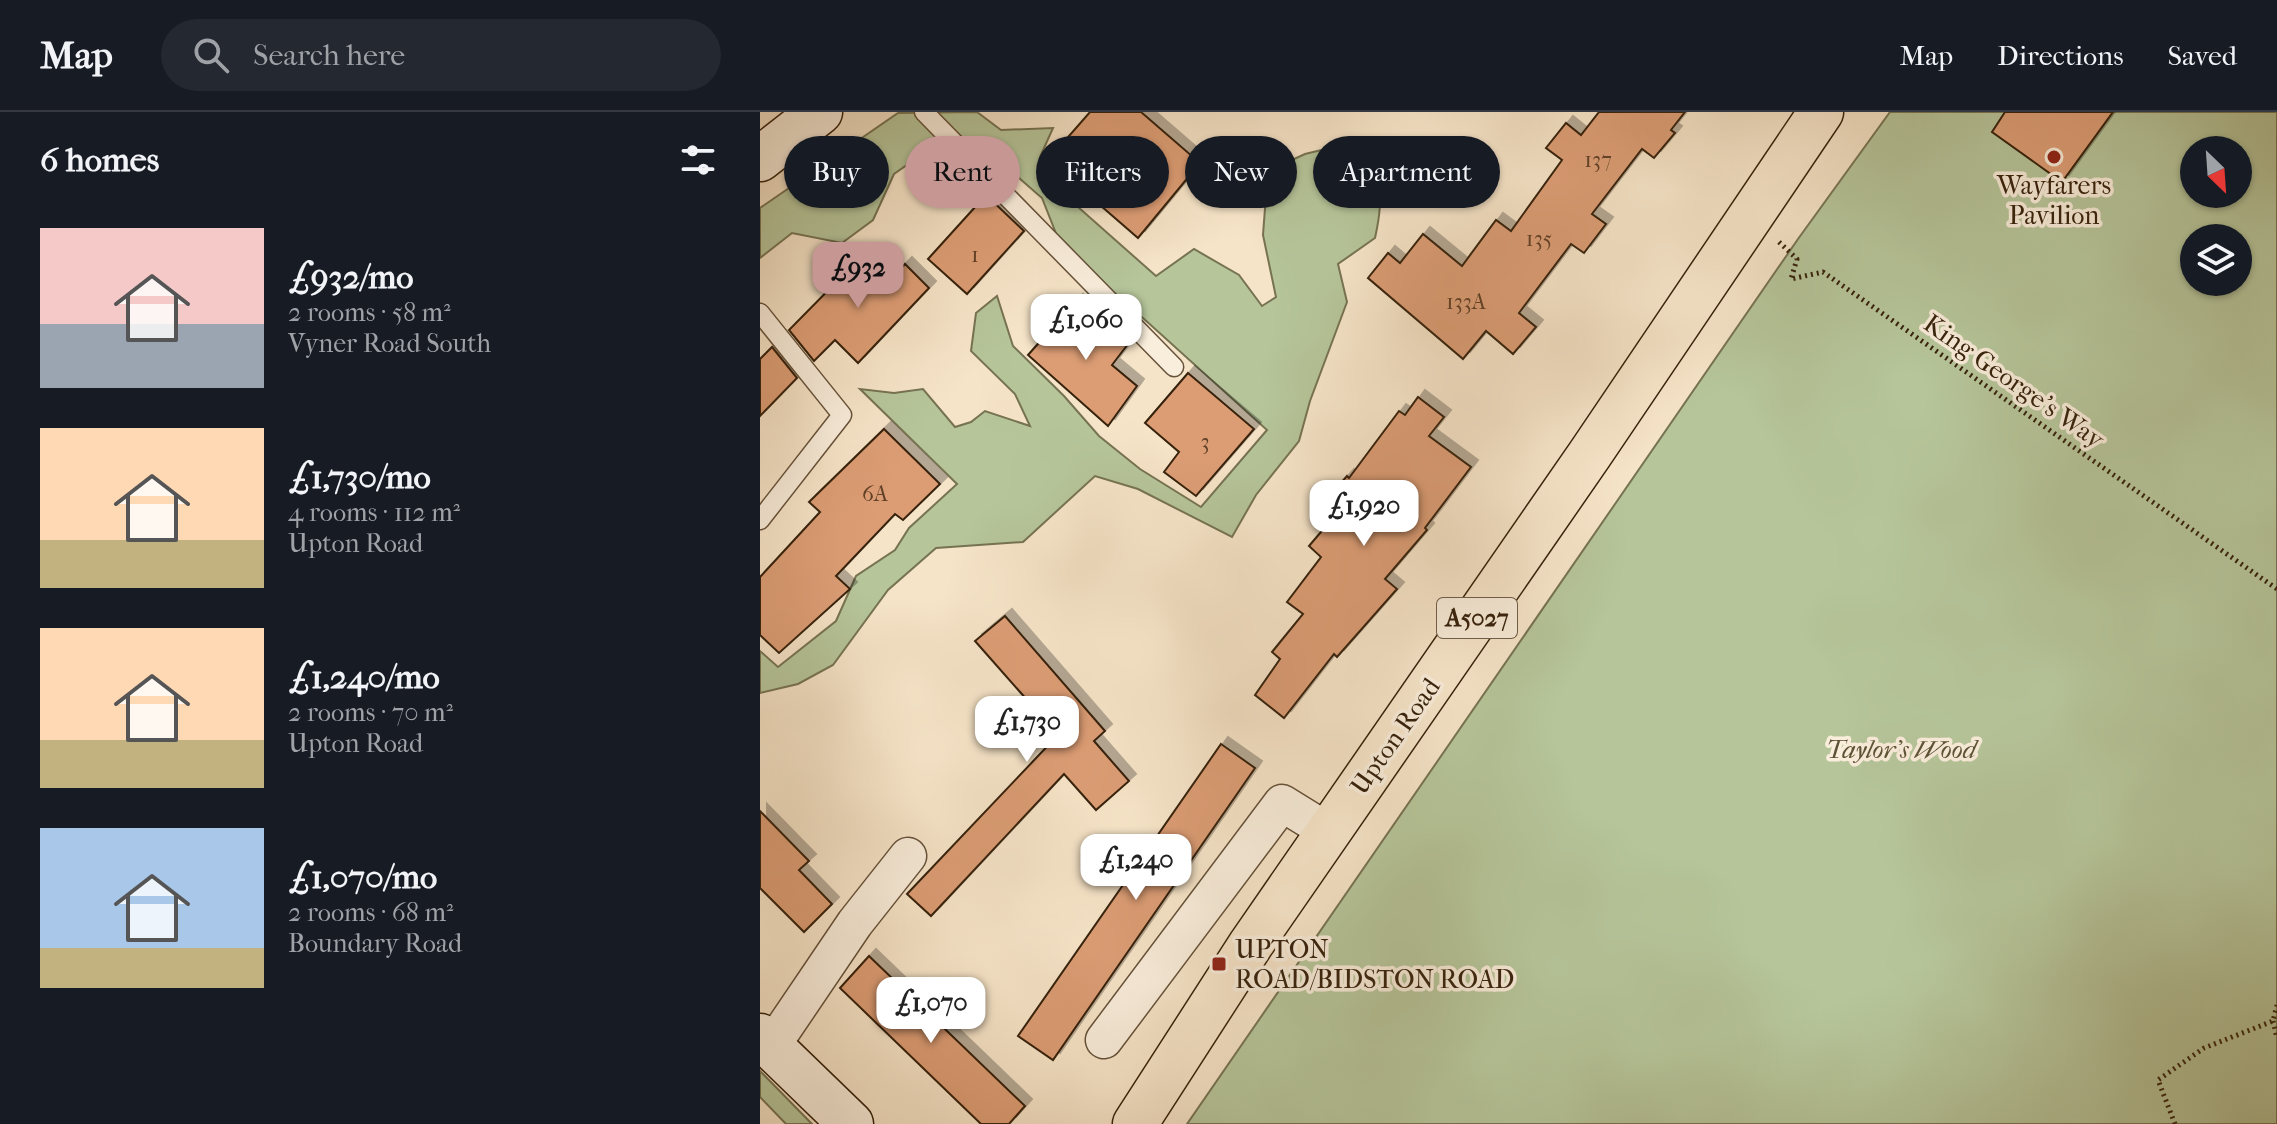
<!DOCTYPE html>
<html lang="en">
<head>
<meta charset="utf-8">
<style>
  :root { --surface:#171b24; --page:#242831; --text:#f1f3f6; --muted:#9ea1a6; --line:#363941; --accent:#c59692 }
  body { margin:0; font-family:"IM FELL French Canon",serif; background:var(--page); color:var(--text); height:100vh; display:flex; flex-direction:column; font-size:30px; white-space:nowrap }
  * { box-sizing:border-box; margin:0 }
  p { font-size:26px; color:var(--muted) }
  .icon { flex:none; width:44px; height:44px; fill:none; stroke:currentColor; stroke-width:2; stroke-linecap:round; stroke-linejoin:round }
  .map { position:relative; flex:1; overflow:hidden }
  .panel { display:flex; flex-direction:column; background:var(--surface); width:760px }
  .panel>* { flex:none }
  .guide { position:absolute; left:24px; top:24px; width:760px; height:72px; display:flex; gap:16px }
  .needle { width:52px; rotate:155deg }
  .buttons { position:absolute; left:1420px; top:24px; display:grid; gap:16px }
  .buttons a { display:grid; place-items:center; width:72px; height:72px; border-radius:50%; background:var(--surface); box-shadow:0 2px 6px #0004; font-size:40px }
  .price { position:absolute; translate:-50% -68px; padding:0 18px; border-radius:16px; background:#fff; color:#222; font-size:26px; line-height:52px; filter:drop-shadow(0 2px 4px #0008) }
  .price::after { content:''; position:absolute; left:50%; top:48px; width:24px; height:18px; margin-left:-12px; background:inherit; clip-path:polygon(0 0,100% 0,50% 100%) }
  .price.on { background:var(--accent); color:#111 }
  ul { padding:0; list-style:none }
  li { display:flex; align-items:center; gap:24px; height:200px; padding:0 40px }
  li span { display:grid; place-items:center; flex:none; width:224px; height:160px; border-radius:0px; color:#555 }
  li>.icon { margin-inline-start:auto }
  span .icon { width:96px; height:96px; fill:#fffc; stroke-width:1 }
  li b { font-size:34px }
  h2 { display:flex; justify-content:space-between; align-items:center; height:96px; padding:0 40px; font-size:34px }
  .tag { padding:0 28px; border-radius:36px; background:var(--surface); box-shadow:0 2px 6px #0004; font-size:28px; line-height:72px }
  .tag.on { background:var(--accent); color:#111 }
  header { display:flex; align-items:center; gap:48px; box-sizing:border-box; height:112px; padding:0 40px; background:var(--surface); border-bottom:2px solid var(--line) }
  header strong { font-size:38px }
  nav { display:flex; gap:44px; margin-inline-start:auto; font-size:28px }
  .search { width:560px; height:72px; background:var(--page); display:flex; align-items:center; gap:20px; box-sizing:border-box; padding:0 28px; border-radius:44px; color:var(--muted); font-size:30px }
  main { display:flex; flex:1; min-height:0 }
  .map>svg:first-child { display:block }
  .green { fill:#b6c59a; stroke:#767352; stroke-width:2; fill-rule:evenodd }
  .building { fill:#dc9d75; stroke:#36210b; stroke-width:2; filter:url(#shadow) }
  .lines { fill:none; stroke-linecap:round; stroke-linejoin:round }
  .lane-casing { stroke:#66523a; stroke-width:21 }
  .street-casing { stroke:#66523a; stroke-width:39 }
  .secondary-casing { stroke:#36210b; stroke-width:47 }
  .primary-casing { stroke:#36210b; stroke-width:47 }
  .path { stroke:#36210b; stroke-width:5; stroke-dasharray:2 4; stroke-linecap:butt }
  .lane { stroke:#f9eddb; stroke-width:18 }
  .street { stroke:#f9eddb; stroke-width:36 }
  .secondary { stroke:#f9eddb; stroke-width:44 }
  .primary { stroke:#f6e4c8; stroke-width:44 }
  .poi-dot { fill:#8f2418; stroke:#f9eddb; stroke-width:3 }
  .labels { text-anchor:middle; stroke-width:7; stroke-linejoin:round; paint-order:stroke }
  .number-label { font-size:22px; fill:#604026 }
  .shield { fill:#f9eddb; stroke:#705e49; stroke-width:2 }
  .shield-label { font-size:24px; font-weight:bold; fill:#36210b }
  .poi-label { font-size:26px; fill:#36210b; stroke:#f9eddb }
  .street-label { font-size:26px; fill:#36210b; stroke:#f9eddb }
  .park-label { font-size:26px; font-style:italic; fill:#5c5236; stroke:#f9eddb }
</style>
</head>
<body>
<header>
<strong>Map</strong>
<div class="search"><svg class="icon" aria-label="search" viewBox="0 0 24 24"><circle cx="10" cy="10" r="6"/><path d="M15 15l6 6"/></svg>Search here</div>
<nav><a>Map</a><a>Directions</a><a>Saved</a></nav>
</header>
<main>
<section class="panel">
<h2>6 homes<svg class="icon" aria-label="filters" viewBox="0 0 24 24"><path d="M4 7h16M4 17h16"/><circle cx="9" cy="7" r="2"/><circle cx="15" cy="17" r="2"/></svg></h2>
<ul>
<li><span style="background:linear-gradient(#f6c9c9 60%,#9aa5b1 0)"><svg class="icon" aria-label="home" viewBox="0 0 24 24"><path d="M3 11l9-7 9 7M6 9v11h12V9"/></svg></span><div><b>£932/mo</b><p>2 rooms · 58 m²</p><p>Vyner Road South</p></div></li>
<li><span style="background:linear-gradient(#ffd9b3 70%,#c2b280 0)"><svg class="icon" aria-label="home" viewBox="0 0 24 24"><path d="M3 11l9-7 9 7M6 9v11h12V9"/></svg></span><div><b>£1,730/mo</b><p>4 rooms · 112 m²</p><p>Upton Road</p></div></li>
<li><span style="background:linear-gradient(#ffd9b3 70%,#c2b280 0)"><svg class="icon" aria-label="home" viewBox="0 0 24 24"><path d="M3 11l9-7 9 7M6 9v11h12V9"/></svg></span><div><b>£1,240/mo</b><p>2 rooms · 70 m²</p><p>Upton Road</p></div></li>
<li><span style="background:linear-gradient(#a9c7e8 75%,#c2b280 0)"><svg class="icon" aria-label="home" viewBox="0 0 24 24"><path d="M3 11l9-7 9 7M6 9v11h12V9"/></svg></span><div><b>£1,070/mo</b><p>2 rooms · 68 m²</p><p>Boundary Road</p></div></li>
</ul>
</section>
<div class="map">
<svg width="1517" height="1012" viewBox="0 0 1517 1012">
  <defs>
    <filter id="shadow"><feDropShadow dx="7" dy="-7" stdDeviation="0" flood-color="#0004"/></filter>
  </defs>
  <rect width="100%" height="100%" fill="#f6e4c8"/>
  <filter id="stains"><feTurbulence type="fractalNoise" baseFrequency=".0025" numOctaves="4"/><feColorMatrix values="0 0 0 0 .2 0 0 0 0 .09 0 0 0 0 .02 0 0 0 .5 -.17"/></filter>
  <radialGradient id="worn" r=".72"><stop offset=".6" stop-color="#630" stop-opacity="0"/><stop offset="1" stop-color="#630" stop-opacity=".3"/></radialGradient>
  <!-- green -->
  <g class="green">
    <path d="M217,0L241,18L293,16L280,45L292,72L396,164L434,137L479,163L502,194L516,185L503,123L506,83L521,53L545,42L586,32C619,68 626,76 615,126L578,152L587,190L550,289L539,329L496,383L472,425L378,377L335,364L263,430L176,436L128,478L73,553L38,572L0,581V539L18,555L76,509L96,464L135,438L149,416L197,372L100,277L134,281L163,277L195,315L211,310L225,299L270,314L255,282L211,239L216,201L237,184L253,234L304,284L339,324L380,357L441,395L507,318L383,206L345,183L301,134L282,86L243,52L177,32L134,62L113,108L82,131L32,121L0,146V96L138,1Z"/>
    <path d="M1130,0H1517V1012H427L1038,127ZM1434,38H1478V82H1434ZM1434,126H1478V170H1434Z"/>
    <polygon points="0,959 52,1012 26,1012 0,985"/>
  </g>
  <!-- building -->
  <g class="building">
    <polygon points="330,0 381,0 440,51 378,126 288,48"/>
    <polygon points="839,0 925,0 911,18 915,21 894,46 882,37 832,102 846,112 824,141 811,132 759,201 776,215 753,242 726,219 703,247 608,166 628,141 640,151 663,122 702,154 736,108 751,119 802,48 786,36 806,11 821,23"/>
    <polygon points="1245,0 1353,0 1302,70 1232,20"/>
    <polygon points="226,83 264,119 207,182 168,147"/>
    <polygon points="102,144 128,170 145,152 169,176 98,251 75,228 54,249 29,218"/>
    <polygon points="316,189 368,232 352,253 377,274 348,314 268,243"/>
    <polygon points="12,235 37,266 0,304 0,247"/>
    <polygon points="428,261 494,317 436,384 404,360 419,340 385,311"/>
    <polygon points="658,285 684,305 669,324 711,355 665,416 667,418 625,467 637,477 577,545 574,542 524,606 495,583 520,547 512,540 543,502 527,490 561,445 549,434 578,400 565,389 587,364 589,366 639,299 645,303"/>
    <polygon points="124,317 180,372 143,408 135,402 76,464 90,477 19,541 0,523 0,465 60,400 49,390"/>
    <polygon points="245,504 345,619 334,629 369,669 336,698 304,662 171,804 147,782 298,623 215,529"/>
    <polygon points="461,632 495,656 293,948 258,924"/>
    <polygon points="0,699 49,749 39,758 72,792 44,820 0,776"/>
    <polygon points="109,844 265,994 249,1012 221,1012 80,876"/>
  </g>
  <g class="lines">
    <!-- lane casing -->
    <g class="lane-casing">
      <g id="lane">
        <polyline points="164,0 414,255"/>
        <polyline points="0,201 82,303 0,408"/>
      </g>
    </g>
    <!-- street casing -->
    <g class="street-casing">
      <g id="street">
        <polyline points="344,928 522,691 569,720"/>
        <polyline points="11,935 95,811 148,744"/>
      </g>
    </g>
    <!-- secondary casing -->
    <g class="secondary-casing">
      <g id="secondary">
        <polyline points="0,47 60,0"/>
        <polyline points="0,924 91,1012"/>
      </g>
    </g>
    <!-- primary casing -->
    <g class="primary-casing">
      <polyline id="primary" points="375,1012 491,832 830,342 1061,0"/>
    </g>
    <!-- path -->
    <g class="path">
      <polyline points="1019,130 1037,147 1031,167 1063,160 1517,477"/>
      <polyline points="1513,909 1517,926"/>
      <polyline points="1415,1012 1398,968 1444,936 1513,909 1517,893"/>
    </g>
    <!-- lane -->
    <use href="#lane" class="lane"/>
    <!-- street -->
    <use href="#street" class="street"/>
    <!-- secondary -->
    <use href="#secondary" class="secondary"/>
    <!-- primary -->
    <use href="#primary" class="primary"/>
  </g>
  <!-- markers -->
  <g class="poi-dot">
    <circle cx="1294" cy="45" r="8"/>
    <rect x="451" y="844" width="16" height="16" rx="4"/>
  </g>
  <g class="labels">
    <!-- number labels -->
    <g class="number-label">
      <text x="838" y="55">137</text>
      <text x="779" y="134">135</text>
      <text x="215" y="150">1</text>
      <text x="706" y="197">133A</text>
      <text x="445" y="337">3</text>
      <text x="115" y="389">6A</text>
    </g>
    <!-- shield labels -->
    <rect class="shield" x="677" y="486" width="80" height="40" rx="6"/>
    <g class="shield-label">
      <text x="717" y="514">A5027</text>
    </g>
    <!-- poi labels -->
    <g class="poi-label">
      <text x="1294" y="82">Wayfarers<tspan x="1294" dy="30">Pavilion</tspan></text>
      <text x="475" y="846" text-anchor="start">UPTON<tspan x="475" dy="30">ROAD/BIDSTON ROAD</tspan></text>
    </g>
    <!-- street labels -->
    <g class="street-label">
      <text transform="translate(1254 269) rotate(35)" y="9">King George's Way</text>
      <text transform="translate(635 624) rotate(-55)" y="9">Upton Road</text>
    </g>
    <!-- park labels -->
    <g class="park-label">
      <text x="1141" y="646">Taylor's Wood</text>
    </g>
  </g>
  <rect width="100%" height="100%" filter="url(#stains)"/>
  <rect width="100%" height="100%" fill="url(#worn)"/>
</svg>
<div class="buttons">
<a><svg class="needle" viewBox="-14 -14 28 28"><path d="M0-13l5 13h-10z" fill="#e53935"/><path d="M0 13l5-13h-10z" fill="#9ea1a6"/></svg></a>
<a><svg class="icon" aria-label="layers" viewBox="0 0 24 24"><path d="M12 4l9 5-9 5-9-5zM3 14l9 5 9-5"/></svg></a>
</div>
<b class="price on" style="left:98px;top:198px">£932</b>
<b class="price" style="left:326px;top:250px">£1,060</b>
<b class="price" style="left:604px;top:436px">£1,920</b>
<b class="price" style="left:267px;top:652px">£1,730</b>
<b class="price" style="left:376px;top:790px">£1,240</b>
<b class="price" style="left:171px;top:933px">£1,070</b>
<div class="guide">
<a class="tag">Buy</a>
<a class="tag on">Rent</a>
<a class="tag">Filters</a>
<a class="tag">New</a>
<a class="tag">Apartment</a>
</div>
</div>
</main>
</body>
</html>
